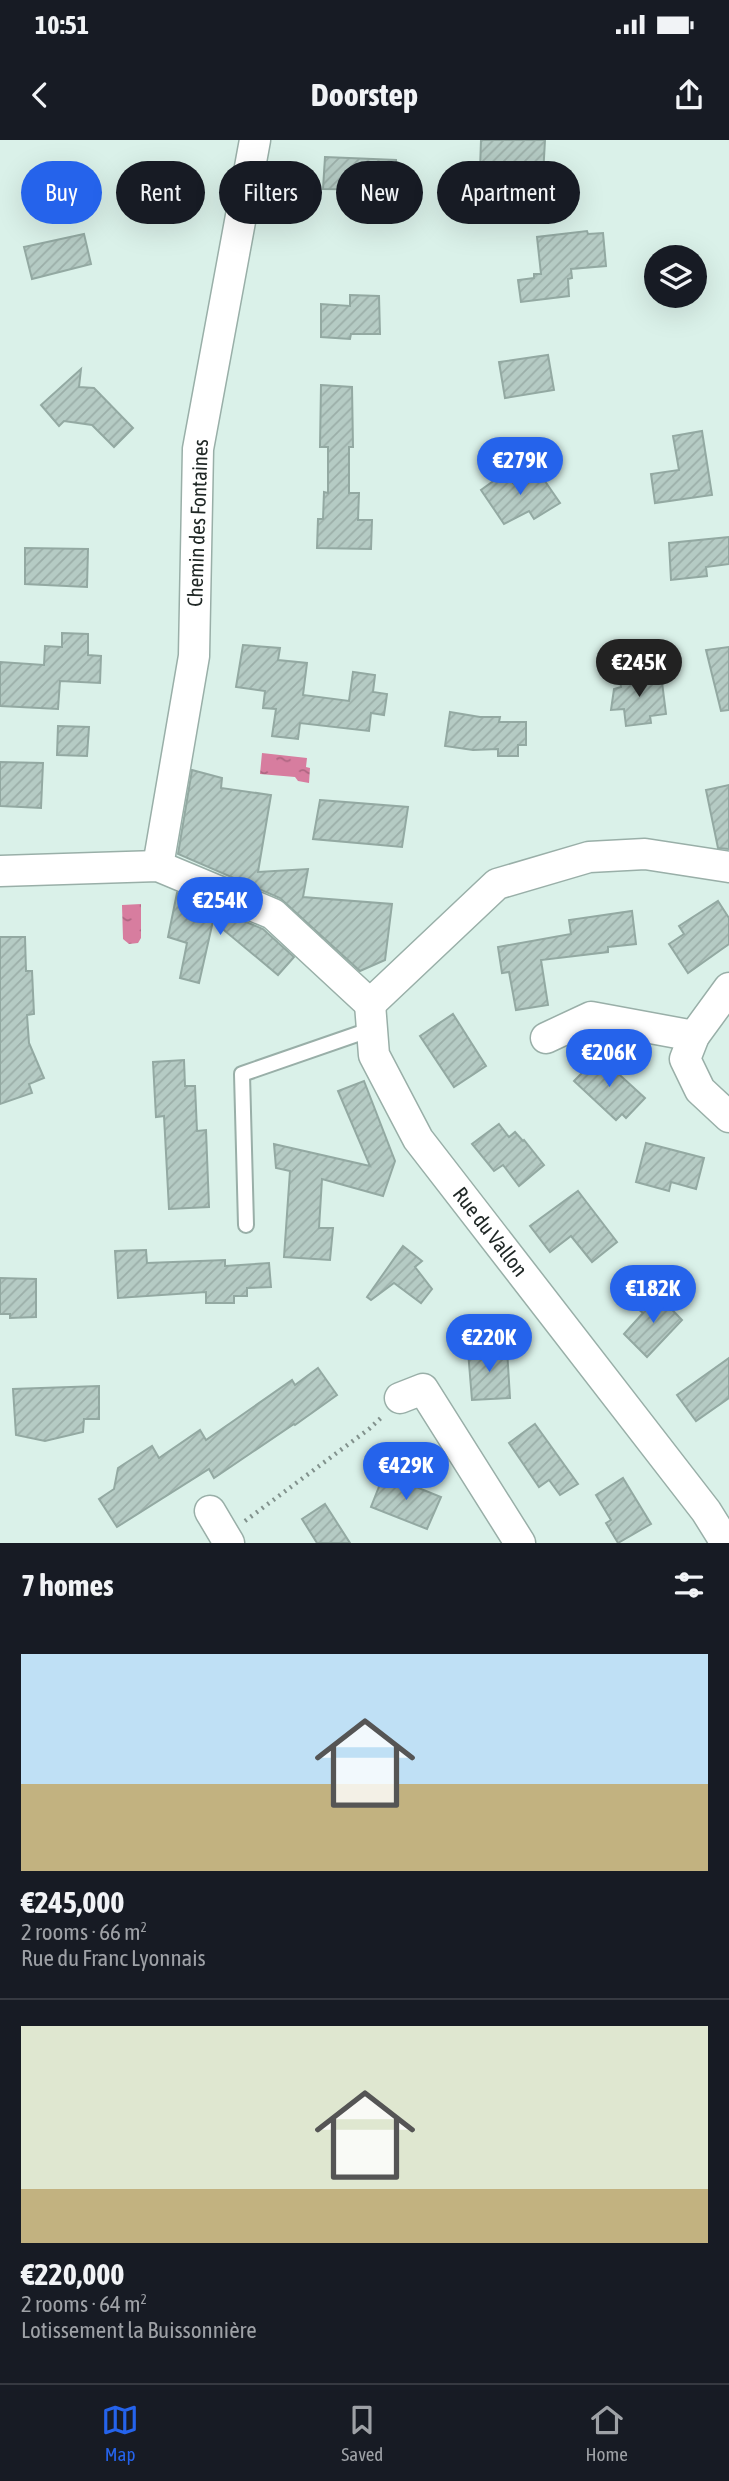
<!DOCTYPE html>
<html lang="en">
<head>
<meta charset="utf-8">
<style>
  :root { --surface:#171b24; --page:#242831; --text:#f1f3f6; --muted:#9ea1a6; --line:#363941; --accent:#2563eb }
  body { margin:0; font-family:"Asap Condensed",sans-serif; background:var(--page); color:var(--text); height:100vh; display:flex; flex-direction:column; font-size:26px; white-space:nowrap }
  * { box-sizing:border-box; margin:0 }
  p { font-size:23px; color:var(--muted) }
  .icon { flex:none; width:38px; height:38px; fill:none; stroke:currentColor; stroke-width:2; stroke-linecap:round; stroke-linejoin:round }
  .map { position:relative; height:1403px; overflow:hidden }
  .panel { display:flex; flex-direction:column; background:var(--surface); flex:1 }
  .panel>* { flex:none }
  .hud { position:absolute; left:21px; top:21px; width:688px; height:63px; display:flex; gap:14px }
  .tools { position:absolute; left:644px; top:105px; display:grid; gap:14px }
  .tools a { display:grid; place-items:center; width:63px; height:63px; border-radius:50%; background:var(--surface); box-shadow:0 7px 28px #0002; font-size:35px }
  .price { position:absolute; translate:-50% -60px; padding:0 16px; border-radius:24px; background:var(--accent); color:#fff; font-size:23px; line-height:46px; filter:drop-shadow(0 2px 4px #0008) }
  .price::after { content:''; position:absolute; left:50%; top:42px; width:21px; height:16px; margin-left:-10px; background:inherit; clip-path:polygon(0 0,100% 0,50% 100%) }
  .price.active { background:#222; color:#fff }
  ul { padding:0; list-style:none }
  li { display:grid; align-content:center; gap:14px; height:371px; padding:0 21px }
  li+li { border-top:2px solid var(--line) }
  li span { display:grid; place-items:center; height:217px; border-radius:0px; color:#555 }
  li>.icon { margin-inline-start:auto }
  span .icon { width:126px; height:126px; fill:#fffc; stroke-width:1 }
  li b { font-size:30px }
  h2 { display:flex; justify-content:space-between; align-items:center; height:84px; padding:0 21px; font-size:30px }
  .pill { padding:0 24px; border-radius:32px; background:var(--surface); box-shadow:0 7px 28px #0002; font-size:24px; line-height:63px }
  .pill.active { background:var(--accent); color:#fff }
  .status { display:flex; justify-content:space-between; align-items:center; height:49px; padding:0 35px; background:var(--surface); direction:ltr }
  .status svg { height:19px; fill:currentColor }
  header { display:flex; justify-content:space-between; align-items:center; height:91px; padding:0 21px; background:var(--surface); font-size:32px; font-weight:700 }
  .tab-bar { display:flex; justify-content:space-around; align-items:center; height:98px; border-top:2px solid var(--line); background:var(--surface); font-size:19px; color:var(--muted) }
  .tab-bar a { display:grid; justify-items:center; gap:4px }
  .tab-bar .active { color:var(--accent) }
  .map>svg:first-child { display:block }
  .water { fill:url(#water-ripples) }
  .building { fill:url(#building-hatch); stroke:#93a9a2; stroke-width:2 }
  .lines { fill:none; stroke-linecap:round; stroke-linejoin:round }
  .lane-casing { stroke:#99afa8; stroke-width:18 }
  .street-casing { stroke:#99afa8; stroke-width:33 }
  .path { stroke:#82928d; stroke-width:4.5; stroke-dasharray:2 5; stroke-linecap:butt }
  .lane { stroke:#fff; stroke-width:14 }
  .street { stroke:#fff; stroke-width:30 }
  .labels { text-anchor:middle; stroke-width:6; stroke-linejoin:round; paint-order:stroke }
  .street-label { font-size:21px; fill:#202826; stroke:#fff }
</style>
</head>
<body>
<div class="status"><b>10:51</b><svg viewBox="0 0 49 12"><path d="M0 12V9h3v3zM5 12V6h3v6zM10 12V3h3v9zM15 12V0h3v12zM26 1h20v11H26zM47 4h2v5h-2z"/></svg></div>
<header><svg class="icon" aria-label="back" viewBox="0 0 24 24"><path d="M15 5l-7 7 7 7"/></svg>Doorstep<svg class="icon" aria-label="share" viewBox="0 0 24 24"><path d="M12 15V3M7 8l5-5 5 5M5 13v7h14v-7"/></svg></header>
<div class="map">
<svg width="729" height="1403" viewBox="0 0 729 1403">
  <defs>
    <pattern id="water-ripples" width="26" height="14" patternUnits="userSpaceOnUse" patternTransform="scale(1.75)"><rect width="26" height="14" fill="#d77d9f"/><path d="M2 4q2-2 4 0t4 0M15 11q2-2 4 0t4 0" fill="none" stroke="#ae6681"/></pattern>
    <pattern id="building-hatch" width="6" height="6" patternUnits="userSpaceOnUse" patternTransform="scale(1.75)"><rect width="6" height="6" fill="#b5cbc4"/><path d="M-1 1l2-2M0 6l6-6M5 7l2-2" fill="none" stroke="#9baea8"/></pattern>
  </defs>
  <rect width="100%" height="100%" fill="#daf1e9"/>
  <!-- water -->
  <g class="water">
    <polygon points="262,613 307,618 306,627 310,628 309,643 298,641 295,637 260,634"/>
    <polygon points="141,764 141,798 138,803 129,804 123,799 122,765"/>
  </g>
  <!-- building -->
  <g class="building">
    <polygon points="481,0 545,0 543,36 480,30"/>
    <polygon points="325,17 396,20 395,50 323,49"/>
    <polygon points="587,91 588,94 603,93 606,126 571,129 572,138 568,139 569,156 521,162 518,140 534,138 534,134 541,134 537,97"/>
    <polygon points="84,94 91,124 32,139 24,107"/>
    <polygon points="350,155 379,156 380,194 351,194 350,199 321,197 321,164 350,166"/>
    <polygon points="548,215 554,250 505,258 499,222"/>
    <polygon points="81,229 79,247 94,248 133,288 114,307 92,285 64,281 59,286 41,265"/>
    <polygon points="321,245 352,247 353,307 349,307 349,353 359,353 358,380 372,380 371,409 317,408 318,379 323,379 324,352 328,353 328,307 320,307"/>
    <polygon points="702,291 712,355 655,363 651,334 679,330 673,296"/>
    <polygon points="538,331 560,363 534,379 529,371 504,384 481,350 499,337 502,341 507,337 515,345"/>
    <polygon points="729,397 729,424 706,427 707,436 671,440 669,403"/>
    <polygon points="25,408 88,409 87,447 25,444"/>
    <polygon points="62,493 88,494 88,515 101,516 100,543 60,541 58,569 0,566 0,522 44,525 45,506 62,507"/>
    <polygon points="243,505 280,508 278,520 307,523 303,555 349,561 353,532 375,535 373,552 387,554 384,575 371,573 369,591 300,583 298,599 272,596 276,569 263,568 265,551 236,547"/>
    <polygon points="729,507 729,570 721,571 706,510"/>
    <polygon points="644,530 646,544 662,542 666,574 650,576 651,583 626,586 624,569 611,570 614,549 621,547 619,534"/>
    <polygon points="450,572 480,577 500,577 499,582 526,582 526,605 518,605 518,616 498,616 498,609 473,610 445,606"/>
    <polygon points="58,586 89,587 87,616 57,615"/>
    <polygon points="0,622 43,623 41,668 0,666"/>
    <polygon points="192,630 222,638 221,648 271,655 258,732 308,729 303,757 392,764 385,820 360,831 280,758 178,714"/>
    <polygon points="729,645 729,709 718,708 706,650"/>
    <polygon points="320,660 408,667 402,707 313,699"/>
    <polygon points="177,753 263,789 294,817 278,835 213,781 199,843 180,838 187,803 168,797"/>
    <polygon points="718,761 729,778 729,804 688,833 669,804 684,794 679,786"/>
    <polygon points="632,771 636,804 608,807 608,812 541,820 548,865 516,870 509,832 502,833 498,807 571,794 569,780"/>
    <polygon points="0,797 25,797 26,831 32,831 34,874 27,875 29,903 44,938 29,944 32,953 0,964"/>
    <polygon points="453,874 486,926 454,947 420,896"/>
    <polygon points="599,916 645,958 626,978 622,974 616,980 574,941"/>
    <polygon points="184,920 185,946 195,946 197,991 206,990 209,1067 169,1069 164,976 156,977 153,922"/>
    <polygon points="364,941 395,1021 383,1056 322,1039 319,1088 333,1088 330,1120 284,1117 290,1031 276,1028 274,1004 370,1026 338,951"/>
    <polygon points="499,984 509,997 515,992 523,1001 524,1000 544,1025 519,1046 503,1025 494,1031 472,1004"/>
    <polygon points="646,1003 704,1018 696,1049 671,1042 669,1051 636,1042"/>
    <polygon points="578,1051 617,1102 592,1122 571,1096 550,1112 530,1086"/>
    <polygon points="403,1106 422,1121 415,1127 432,1149 421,1163 394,1143 371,1160 367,1157"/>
    <polygon points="146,1110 147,1123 225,1120 225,1126 269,1123 271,1147 247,1148 247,1156 234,1156 234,1163 206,1163 206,1152 118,1158 115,1111"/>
    <polygon points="0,1138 36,1139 36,1177 10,1178 10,1174 0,1174"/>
    <polygon points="655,1152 682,1180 647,1217 624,1194 643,1173 638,1169"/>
    <polygon points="507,1209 510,1258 472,1260 468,1211"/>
    <polygon points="729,1218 729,1258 696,1281 677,1255"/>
    <polygon points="318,1228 337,1255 295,1285 294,1284 214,1338 209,1329 117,1387 99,1359 114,1349 118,1328 152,1306 159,1318 200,1290 206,1300 292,1240 295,1245"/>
    <polygon points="99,1246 99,1279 84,1279 83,1292 45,1301 16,1295 13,1249"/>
    <polygon points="535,1284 578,1344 560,1355 549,1340 539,1347 509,1303"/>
    <polygon points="384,1334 441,1357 427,1389 371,1367"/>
    <polygon points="623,1338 651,1384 618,1403 606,1383 611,1380 596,1355"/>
    <polygon points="325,1364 350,1403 317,1403 302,1379"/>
  </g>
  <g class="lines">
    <!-- lane casing -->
    <g class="lane-casing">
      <polyline id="lane" points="246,1085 242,934 372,889"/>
    </g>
    <!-- street casing -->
    <g class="street-casing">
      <g id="street">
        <polyline points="158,726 194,516 198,309 255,0"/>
        <polyline points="0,731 158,726 273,774 370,864"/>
        <polyline points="729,848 694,896 685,919 700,950 729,977"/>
        <polyline points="370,864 374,915 418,999 706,1371 726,1403"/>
        <polyline points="370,864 497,744 589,717 645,714 729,727"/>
        <polyline points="546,898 591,877 694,896"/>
        <polyline points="400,1258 423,1249 520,1403"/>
        <polyline points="210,1371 229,1403"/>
      </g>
    </g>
    <!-- path -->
    <polyline class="path" points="245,1381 369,1289 383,1276"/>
    <!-- lane -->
    <use href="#lane" class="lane"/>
    <!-- street -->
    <use href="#street" class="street"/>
  </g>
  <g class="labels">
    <!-- street labels -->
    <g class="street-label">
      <text transform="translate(198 383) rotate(-88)" y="7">Chemin des Fontaines</text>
      <text transform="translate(490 1092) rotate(52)" y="7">Rue du Vallon</text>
    </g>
  </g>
</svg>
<div class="tools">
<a><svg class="icon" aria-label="layers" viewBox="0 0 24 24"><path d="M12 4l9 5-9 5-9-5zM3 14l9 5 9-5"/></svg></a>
</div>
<b class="price" style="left:520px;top:357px">€279K</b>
<b class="price active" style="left:639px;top:559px">€245K</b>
<b class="price" style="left:220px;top:797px">€254K</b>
<b class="price" style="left:609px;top:949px">€206K</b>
<b class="price" style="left:653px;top:1185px">€182K</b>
<b class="price" style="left:489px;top:1234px">€220K</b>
<b class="price" style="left:406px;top:1362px">€429K</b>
<div class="hud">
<a class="pill active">Buy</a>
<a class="pill">Rent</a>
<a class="pill">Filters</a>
<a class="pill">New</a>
<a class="pill">Apartment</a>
</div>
</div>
<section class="panel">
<h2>7 homes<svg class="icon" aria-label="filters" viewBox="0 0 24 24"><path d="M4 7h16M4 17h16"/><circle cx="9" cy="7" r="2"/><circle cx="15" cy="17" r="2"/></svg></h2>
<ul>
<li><span style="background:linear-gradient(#bfe0f5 60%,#c2b280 0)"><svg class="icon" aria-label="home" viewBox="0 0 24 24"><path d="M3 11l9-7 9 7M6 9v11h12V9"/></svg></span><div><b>€245,000</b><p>2 rooms · 66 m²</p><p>Rue du Franc Lyonnais</p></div></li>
<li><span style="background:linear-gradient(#dfe7d0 75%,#c2b280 0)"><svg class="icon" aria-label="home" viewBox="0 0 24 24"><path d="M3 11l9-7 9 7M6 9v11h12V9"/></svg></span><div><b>€220,000</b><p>2 rooms · 64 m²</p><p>Lotissement la Buissonnière</p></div></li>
</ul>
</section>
<nav class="tab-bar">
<a class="active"><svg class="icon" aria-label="map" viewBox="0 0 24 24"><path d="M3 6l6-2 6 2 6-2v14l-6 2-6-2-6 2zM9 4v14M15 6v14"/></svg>Map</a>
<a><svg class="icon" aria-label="saved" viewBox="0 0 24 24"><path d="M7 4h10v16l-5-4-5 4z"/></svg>Saved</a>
<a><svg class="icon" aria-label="home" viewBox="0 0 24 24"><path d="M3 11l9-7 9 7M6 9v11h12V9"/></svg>Home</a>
</nav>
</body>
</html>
